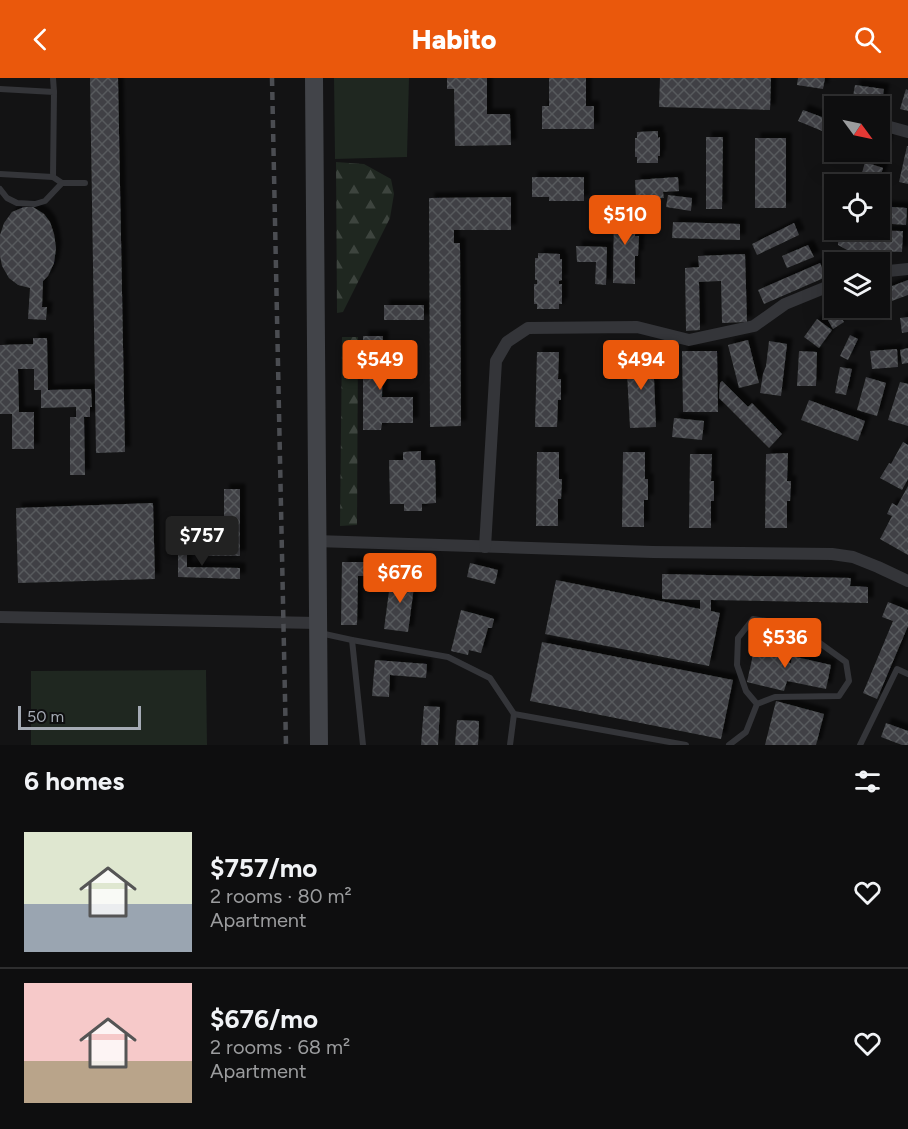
<!DOCTYPE html>
<html lang="en">
<head>
<meta charset="utf-8">
<style>
  :root { --surface:#0e0e0f; --page:#1c1c1d; --text:#f1f3f6; --muted:#9b9c9e; --line:#2e2e2f; --accent:#ea580c }
  body { margin:0; font-family:Figtree,sans-serif; background:var(--page); color:var(--text); height:100vh; display:flex; flex-direction:column; font-size:22px; white-space:nowrap }
  * { box-sizing:border-box; margin:0 }
  p { font-size:20px; color:var(--muted) }
  .icon { flex:none; width:33px; height:33px; fill:none; stroke:currentColor; stroke-width:2; stroke-linecap:round; stroke-linejoin:round }
  .map { position:relative; height:667px; overflow:hidden }
  .sheet { display:flex; flex-direction:column; background:var(--surface); flex:1 }
  .sheet>* { flex:none }
  .needle { width:39px; rotate:123deg }
  .controls { position:absolute; left:824px; top:18px; display:grid; gap:12px }
  .controls a { display:grid; place-items:center; width:66px; height:66px; border-radius:0px; background:var(--surface); box-shadow:0 6px 24px #0002,0 0 0 2px var(--line); font-size:30px }
  .scale { position:absolute; left:18px; bottom:15px; width:123px; box-sizing:border-box; padding-left:6px; border:3px solid #a5abb5; border-top:0; font-size:16px; line-height:21px; white-space:nowrap; color:#a5abb5; -webkit-text-stroke:4px #0e0e0f; paint-order:stroke }
  .price { position:absolute; translate:-50% -51px; padding:0 14px; border-radius:6px; background:var(--accent); color:#fff; font-size:20px; line-height:39px; filter:drop-shadow(0 2px 3px #0008) }
  .price::after { content:''; position:absolute; left:50%; top:36px; width:18px; height:14px; margin-left:-9px; background:inherit; clip-path:polygon(0 0,100% 0,50% 100%) }
  .price.active { background:#222; color:#fff }
  ul { padding:0; list-style:none }
  li { display:flex; align-items:center; gap:18px; height:150px; padding:0 24px }
  li+li { border-top:2px solid var(--line) }
  li span { display:grid; place-items:center; flex:none; width:168px; height:120px; border-radius:0px; color:#555 }
  li>.icon { margin-inline-start:auto }
  span .icon { width:72px; height:72px; fill:#fffc; stroke-width:1 }
  li b { font-size:26px }
  h2 { display:flex; justify-content:space-between; align-items:center; height:72px; padding:0 24px; font-size:26px }
  header { display:flex; justify-content:space-between; align-items:center; height:78px; padding:0 24px; background:var(--accent); color:#fff; font-size:27px; font-weight:800 }
  .map>svg:first-child { display:block }
  .forest { fill:url(#forest-firs) }
  .park { fill:#1f2720 }
  .building { fill:url(#building-cross-hatch); filter:url(#shadow) }
  .lines { fill:none; stroke-linecap:round; stroke-linejoin:round }
  .service { stroke:#343539; stroke-width:6 }
  .minor { stroke:#343539; stroke-width:12 }
  .secondary { stroke:#424449; stroke-width:18 }
  .rail { stroke:#4b4d52; stroke-width:4.5; stroke-dasharray:8 6; stroke-linecap:butt }
</style>
</head>
<body>
<header><svg class="icon" aria-label="back" viewBox="0 0 24 24"><path d="M15 5l-7 7 7 7"/></svg>Habito<svg class="icon" aria-label="search" viewBox="0 0 24 24"><circle cx="10" cy="10" r="6"/><path d="M15 15l6 6"/></svg></header>
<div class="map">
<svg width="908" height="667" viewBox="0 0 908 667">
  <defs>
    <pattern id="forest-firs" width="22" height="20" patternUnits="userSpaceOnUse" patternTransform="scale(1.5)"><rect width="22" height="20" fill="#1f2720"/><path d="M5 1l3.5 6h-7zM16 11l3.5 6h-7z" fill="#3d443e"/></pattern>
    <pattern id="building-cross-hatch" width="8" height="8" patternUnits="userSpaceOnUse" patternTransform="scale(1.5)"><rect width="8" height="8" fill="#3f4144"/><path d="M0 0l8 8M0 8l8-8" fill="none" stroke="#585a5d"/></pattern>
    <filter id="shadow"><feDropShadow dx="5.5" dy="-5.5" stdDeviation="1.5" flood-color="#0009"/></filter>
  </defs>
  <rect width="100%" height="100%" fill="#131314"/>
  <!-- forest -->
  <g class="forest">
    <polygon points="336,84 364,86 391,101 394,116 390,140 343,234 337,235"/>
    <polygon points="342,259 358,259 357,447 340,448"/>
  </g>
  <!-- park -->
  <g class="park">
    <polygon points="334,0 409,0 407,79 335,81"/>
    <polygon points="206,592 207,667 31,667 31,593"/>
  </g>
  <!-- building -->
  <g class="building">
    <polygon points="90,0 118,0 125,374 96,375"/>
    <polygon points="447,0 487,0 487,36 510,36 511,67 455,68 454,11 447,11"/>
    <polygon points="549,0 586,0 586,28 594,28 594,51 542,51 542,28 549,28"/>
    <polygon points="660,0 771,0 770,32 659,29"/>
    <polygon points="798,0 825,0 823,11 797,7"/>
    <polygon points="855,7 884,11 881,28 852,24"/>
    <polygon points="906,11 908,12 908,33 900,31"/>
    <polygon points="803,32 827,41 822,53 798,43"/>
    <polygon points="658,53 658,60 660,59 660,78 658,78 658,85 637,85 637,79 635,79 635,60 637,60 637,54"/>
    <polygon points="879,54 889,57 885,71 879,69"/>
    <polygon points="706,59 723,59 722,131 706,131"/>
    <rect x="755" y="60" width="31" height="70"/>
    <polygon points="907,68 908,68 908,106 899,104"/>
    <polygon points="865,84 883,90 878,106 859,106"/>
    <polygon points="532,99 584,99 584,123 549,123 549,119 532,119"/>
    <polygon points="678,99 679,113 663,114 664,120 636,121 635,102"/>
    <polygon points="668,117 692,120 691,133 666,129"/>
    <polygon points="511,119 511,152 454,152 454,165 460,165 461,348 430,349 429,120"/>
    <polygon points="879,128 907,130 906,147 879,145"/>
    <polygon points="24,129 33,129 44,136 50,144 54,156 56,170 54,185 48,198 43,203 42,229 47,229 46,242 28,241 30,210 18,207 9,200 2,188 0,178 0,157 4,145 12,134"/>
    <polygon points="614,131 636,131 635,158 639,158 638,178 635,178 635,206 613,205"/>
    <polygon points="673,144 740,146 740,162 672,160"/>
    <polygon points="794,145 799,157 757,177 752,166"/>
    <polygon points="839,152 903,153 902,174 878,173 878,183 864,182 864,172 847,172 838,167"/>
    <polygon points="808,167 814,179 787,190 782,178"/>
    <polygon points="576,168 607,169 606,207 595,206 596,184 577,184"/>
    <polygon points="538,175 560,176 560,181 562,181 562,202 559,203 559,206 562,206 562,226 559,226 559,231 537,231 537,226 534,226 534,206 537,206 537,202 535,202 535,180 538,180"/>
    <polygon points="745,176 747,244 722,245 721,203 699,204 700,252 686,253 685,190 699,189 698,178"/>
    <polygon points="834,184 834,197 828,199 826,186"/>
    <polygon points="820,185 826,199 764,226 758,212"/>
    <polygon points="908,202 908,217 881,227 879,220 879,213"/>
    <polygon points="833,225 834,230 844,244 833,251 822,232"/>
    <rect x="384" y="227" width="40" height="15"/>
    <polygon points="840,230 874,230 845,242"/>
    <polygon points="908,239 908,254 902,255 900,240"/>
    <polygon points="817,241 832,252 819,270 804,259"/>
    <polygon points="850,257 858,261 848,282 840,278"/>
    <polygon points="363,258 383,258 382,319 413,319 413,345 382,345 381,352 363,352"/>
    <polygon points="33,260 47,260 48,312 91,311 92,329 90,329 90,339 84,339 85,397 70,397 70,339 76,339 76,329 41,330 41,312 34,312 34,291 18,291 19,334 34,334 34,371 12,371 12,336 0,336 0,267 33,266"/>
    <polygon points="748,262 759,305 739,310 728,267"/>
    <polygon points="769,263 787,266 781,318 760,315 763,296 766,288"/>
    <polygon points="908,270 908,285 902,286 900,272"/>
    <polygon points="897,271 898,289 872,291 870,273"/>
    <polygon points="682,273 717,273 718,334 683,334"/>
    <polygon points="799,273 817,274 816,308 797,308"/>
    <polygon points="537,274 559,274 558,301 561,301 561,322 558,322 557,349 535,349"/>
    <polygon points="653,276 656,349 630,350 626,277"/>
    <polygon points="840,289 852,291 846,317 835,315"/>
    <polygon points="866,299 886,305 877,338 857,332"/>
    <polygon points="722,303 748,329 752,325 782,356 769,370 719,320 720,305"/>
    <polygon points="900,304 908,306 908,348 888,342"/>
    <polygon points="809,322 865,343 858,363 801,342"/>
    <polygon points="674,340 704,343 702,362 672,359"/>
    <polygon points="903,364 908,367 908,401 902,412 880,400 889,385 891,386"/>
    <polygon points="421,373 421,382 435,382 436,425 422,426 422,433 404,433 404,426 390,426 389,382 403,382 403,374"/>
    <polygon points="537,374 559,374 559,401 562,401 561,421 558,421 558,448 536,448"/>
    <polygon points="623,374 645,374 645,401 648,401 648,422 644,422 644,449 622,449"/>
    <polygon points="788,375 787,403 791,403 790,423 787,423 787,450 765,450 766,376"/>
    <polygon points="690,376 712,376 711,403 714,403 714,423 711,423 711,450 689,450"/>
    <polygon points="908,408 908,477 880,461 892,438 887,436 892,425 897,428"/>
    <polygon points="224,411 240,411 240,478 205,478 205,458 224,458"/>
    <polygon points="153,425 155,501 18,505 16,430"/>
    <polygon points="178,459 187,459 187,489 240,490 240,501 178,499"/>
    <polygon points="342,484 388,484 388,495 383,495 383,498 376,497 376,495 371,495 371,498 358,498 357,547 341,547"/>
    <polygon points="470,485 498,492 495,506 467,499"/>
    <polygon points="662,496 851,500 850,508 868,509 868,525 711,522 711,533 720,535 709,588 545,556 556,502 700,531 700,522 662,521"/>
    <polygon points="391,498 415,501 408,554 384,551"/>
    <polygon points="888,524 908,532 908,548 877,621 863,615 893,543 882,539"/>
    <polygon points="461,532 494,541 492,550 488,550 481,575 469,572 468,577 451,573"/>
    <polygon points="756,563 789,570 785,584 791,585 792,578 831,587 826,611 787,603 784,613 747,604"/>
    <polygon points="542,564 733,602 721,661 530,623"/>
    <polygon points="375,582 427,586 426,600 390,597 389,619 372,618"/>
    <polygon points="776,623 824,636 816,667 765,667"/>
    <polygon points="424,628 440,629 438,667 421,667"/>
    <polygon points="457,642 479,643 478,667 455,667"/>
    <polygon points="886,645 908,653 908,667 902,667 881,659"/>
  </g>
  <g class="lines">
    <!-- service -->
    <g class="service">
      <polyline points="53,0 54,14"/>
      <polyline points="0,11 54,14 53,99"/>
      <polyline points="0,96 53,99 62,105"/>
      <polyline points="0,111 7,120 17,125 35,126 45,123 62,105 85,105"/>
      <polyline points="320,555 352,562 448,579 490,600 514,636 686,667"/>
      <polyline points="352,562 363,667"/>
      <polyline points="510,667 514,636"/>
      <polyline points="729,667 746,654 757,626 775,619 839,618 849,603 846,584 810,558 785,546 753,541 738,560 737,587 746,613 757,626"/>
      <polyline points="860,667 897,591 908,596"/>
    </g>
    <!-- minor -->
    <g class="minor">
      <polyline points="879,46 908,54"/>
      <polyline points="879,194 908,191"/>
      <polyline points="316,463 653,474 832,476 853,479 878,489 908,503"/>
      <polyline points="485,469 496,283 507,264 528,250 637,249 689,262 754,248 785,226 834,206"/>
      <polyline points="0,539 317,545"/>
    </g>
    <!-- secondary -->
    <polyline class="secondary" points="314,0 319,667"/>
    <!-- rail -->
    <polyline class="rail" points="272,0 286,667"/>
  </g>
</svg>
<div class="controls">
<a><svg class="needle" viewBox="-14 -14 28 28"><path d="M0-13l5 13h-10z" fill="#e53935"/><path d="M0 13l5-13h-10z" fill="#9b9c9e"/></svg></a>
<a><svg class="icon" aria-label="locate" viewBox="0 0 24 24"><circle cx="12" cy="12" r="6"/><path d="M12 2v4M12 18v4M2 12h4M18 12h4"/></svg></a>
<a><svg class="icon" aria-label="layers" viewBox="0 0 24 24"><path d="M12 4l9 5-9 5-9-5zM3 14l9 5 9-5"/></svg></a>
</div>
<div class="scale">50 m</div>
<b class="price" style="left:625px;top:168px">$510</b>
<b class="price" style="left:380px;top:313px">$549</b>
<b class="price" style="left:641px;top:313px">$494</b>
<b class="price active" style="left:202px;top:489px">$757</b>
<b class="price" style="left:400px;top:526px">$676</b>
<b class="price" style="left:785px;top:591px">$536</b>
</div>
<section class="sheet">
<h2>6 homes<svg class="icon" aria-label="filters" viewBox="0 0 24 24"><path d="M4 7h16M4 17h16"/><circle cx="9" cy="7" r="2"/><circle cx="15" cy="17" r="2"/></svg></h2>
<ul>
<li><span style="background:linear-gradient(#dfe7d0 60%,#9aa5b1 0)"><svg class="icon" aria-label="home" viewBox="0 0 24 24"><path d="M3 11l9-7 9 7M6 9v11h12V9"/></svg></span><div><b>$757/mo</b><p>2 rooms · 80 m²</p><p>Apartment</p></div><svg class="icon" aria-label="heart" viewBox="0 0 24 24"><path d="M12 20l-8-8c-3-5 5-10 8-4 3-6 11-1 8 4z"/></svg></li>
<li><span style="background:linear-gradient(#f6c9c9 65%,#b9a48a 0)"><svg class="icon" aria-label="home" viewBox="0 0 24 24"><path d="M3 11l9-7 9 7M6 9v11h12V9"/></svg></span><div><b>$676/mo</b><p>2 rooms · 68 m²</p><p>Apartment</p></div><svg class="icon" aria-label="heart" viewBox="0 0 24 24"><path d="M12 20l-8-8c-3-5 5-10 8-4 3-6 11-1 8 4z"/></svg></li>
</ul>
</section>
</body>
</html>
